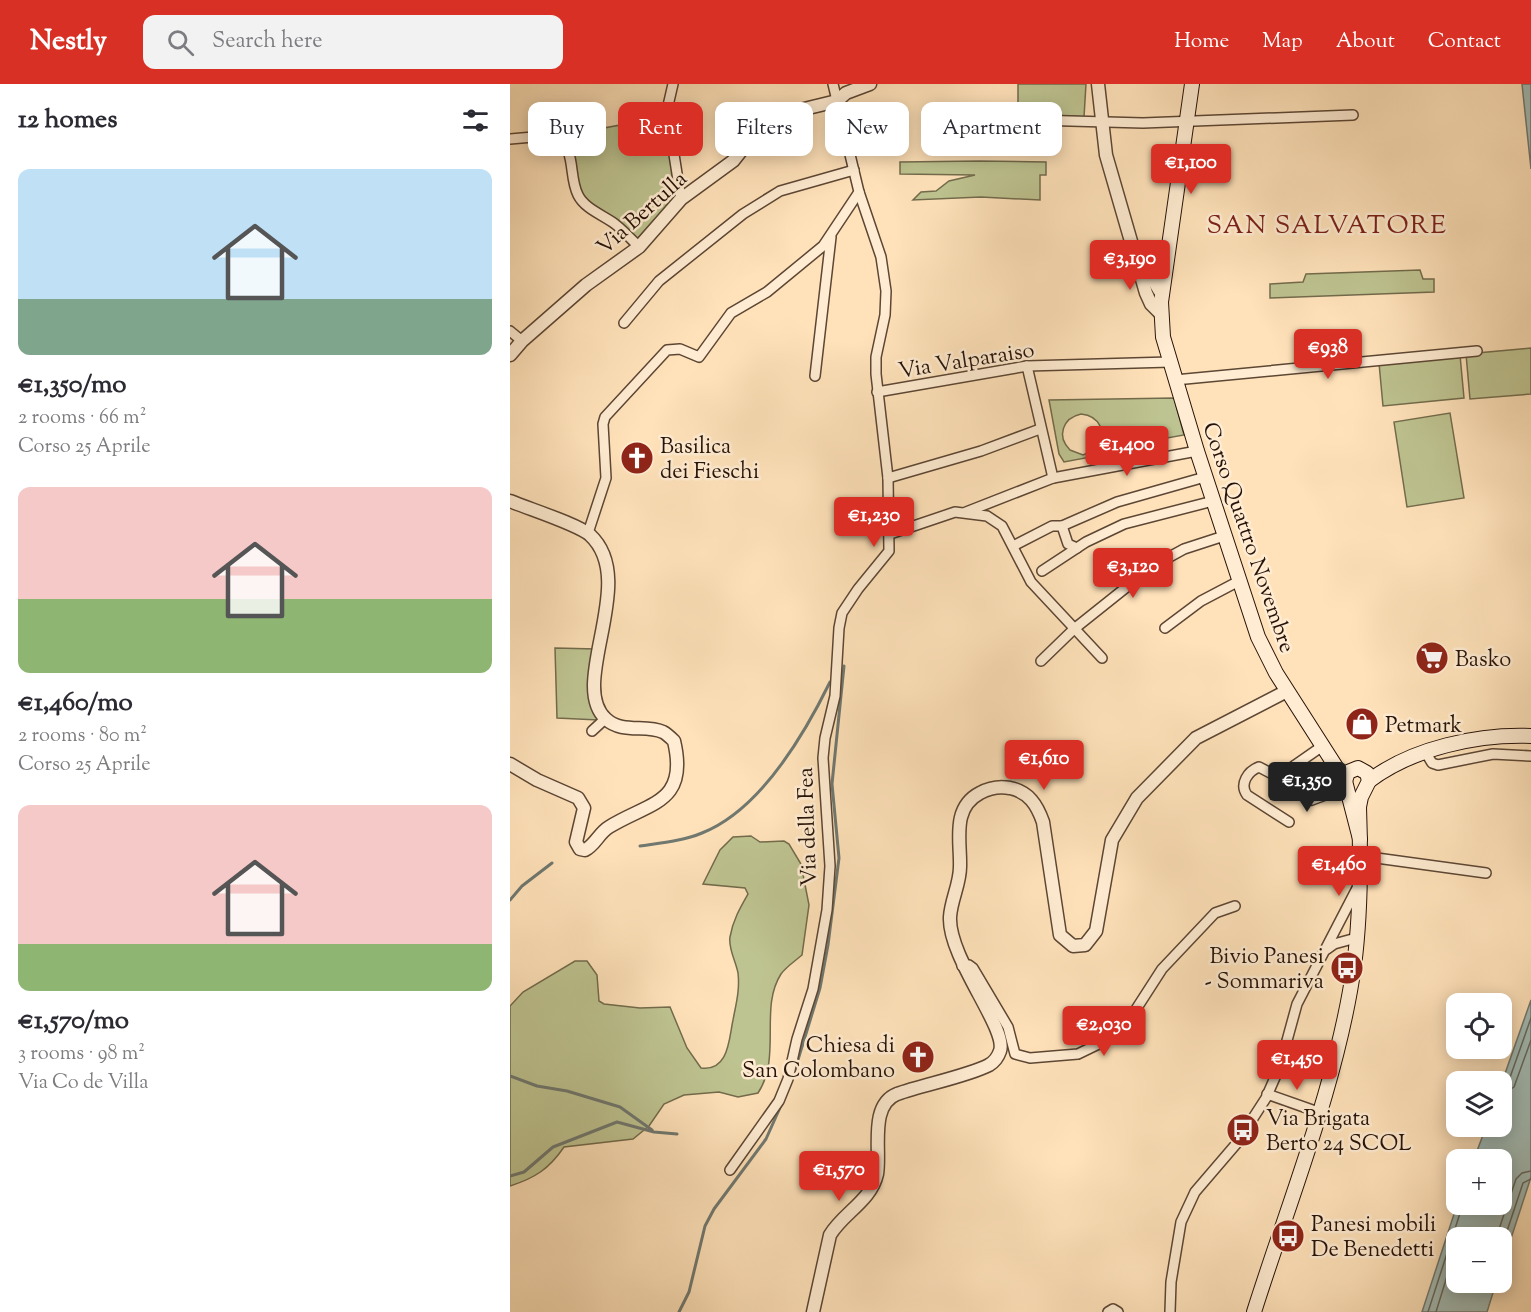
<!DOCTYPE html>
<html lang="en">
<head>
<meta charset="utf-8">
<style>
  :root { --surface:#fff; --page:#f2f2f3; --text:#2b2b33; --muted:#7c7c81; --accent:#d93025 }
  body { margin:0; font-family:"Sorts Mill Goudy",serif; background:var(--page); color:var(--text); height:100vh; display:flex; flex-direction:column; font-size:22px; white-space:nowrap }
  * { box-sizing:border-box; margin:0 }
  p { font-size:20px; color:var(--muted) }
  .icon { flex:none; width:33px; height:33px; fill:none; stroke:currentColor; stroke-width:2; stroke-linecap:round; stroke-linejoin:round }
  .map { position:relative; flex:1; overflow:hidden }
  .side { display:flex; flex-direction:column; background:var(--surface); width:510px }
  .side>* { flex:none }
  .hud { position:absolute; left:18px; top:18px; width:570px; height:54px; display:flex; gap:12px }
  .tools { position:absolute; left:936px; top:909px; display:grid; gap:12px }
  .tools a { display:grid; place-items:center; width:66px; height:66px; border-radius:12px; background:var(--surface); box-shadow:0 3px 15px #0003; font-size:30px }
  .price { position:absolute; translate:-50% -51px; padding:0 14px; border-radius:6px; background:var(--accent); color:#fff; font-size:20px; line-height:39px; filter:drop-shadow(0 2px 3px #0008) }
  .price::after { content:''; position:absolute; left:50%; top:36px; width:18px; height:14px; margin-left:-9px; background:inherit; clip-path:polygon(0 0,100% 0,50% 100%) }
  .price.active { background:#222; color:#fff }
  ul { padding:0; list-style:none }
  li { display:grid; align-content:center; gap:12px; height:318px; padding:0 18px }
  li span { display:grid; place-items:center; height:186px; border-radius:12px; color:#555 }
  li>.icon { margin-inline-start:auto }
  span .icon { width:108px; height:108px; fill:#fffc; stroke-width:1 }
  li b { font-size:26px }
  h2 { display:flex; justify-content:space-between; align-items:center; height:72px; padding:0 18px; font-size:26px }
  .tag { padding:0 21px; border-radius:12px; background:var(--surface); box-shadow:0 3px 15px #0003; font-size:21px; line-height:54px }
  .tag.active { background:var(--accent); color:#fff }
  header { display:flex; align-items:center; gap:36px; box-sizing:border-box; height:84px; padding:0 30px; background:var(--accent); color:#fff }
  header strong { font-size:28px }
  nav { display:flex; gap:33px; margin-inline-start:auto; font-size:21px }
  .search { width:420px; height:54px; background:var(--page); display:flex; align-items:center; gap:15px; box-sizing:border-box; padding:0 21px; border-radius:12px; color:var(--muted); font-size:22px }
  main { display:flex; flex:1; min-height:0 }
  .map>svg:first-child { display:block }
  .green { fill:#bec491; stroke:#726b4c; stroke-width:1.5; fill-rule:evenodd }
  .water { fill:#a2bcb6; stroke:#707870; stroke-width:1.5 }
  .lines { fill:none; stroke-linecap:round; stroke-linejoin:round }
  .shore { stroke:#64675f; stroke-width:1.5 }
  .stream { stroke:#707870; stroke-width:3 }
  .minor-casing { stroke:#5c4634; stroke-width:12 }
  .tertiary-casing { stroke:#5c4634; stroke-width:15 }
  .secondary-casing { stroke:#261208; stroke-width:16 }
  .minor { stroke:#ffecd2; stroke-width:9 }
  .tertiary { stroke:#ffecd2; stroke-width:12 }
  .secondary { stroke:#ffecd2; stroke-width:14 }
  .labels { text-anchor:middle; stroke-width:5; stroke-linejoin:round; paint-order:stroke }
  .street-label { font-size:22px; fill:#261208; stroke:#ffecd2 }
  .poi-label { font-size:22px; fill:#261208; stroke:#ffecd2; text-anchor:start }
  .quarter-label { font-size:26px; letter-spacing:1.5px; fill:#7a1f14; stroke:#ffecd2 }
</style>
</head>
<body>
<header>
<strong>Nestly</strong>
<div class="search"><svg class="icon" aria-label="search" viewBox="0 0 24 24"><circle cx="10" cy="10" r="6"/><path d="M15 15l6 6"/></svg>Search here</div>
<nav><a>Home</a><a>Map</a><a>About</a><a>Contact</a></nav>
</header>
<main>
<section class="side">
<h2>12 homes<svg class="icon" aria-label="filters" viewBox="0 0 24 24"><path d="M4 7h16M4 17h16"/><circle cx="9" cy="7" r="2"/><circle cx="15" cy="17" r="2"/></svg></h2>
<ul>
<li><span style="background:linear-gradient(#bfe0f5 70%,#7fa58c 0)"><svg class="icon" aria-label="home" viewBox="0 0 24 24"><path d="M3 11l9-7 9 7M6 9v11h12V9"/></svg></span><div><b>€1,350/mo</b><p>2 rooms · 66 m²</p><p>Corso 25 Aprile</p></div></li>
<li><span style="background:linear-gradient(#f6c9c9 60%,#8fb573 0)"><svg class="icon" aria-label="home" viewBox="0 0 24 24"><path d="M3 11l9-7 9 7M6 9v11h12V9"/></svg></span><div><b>€1,460/mo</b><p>2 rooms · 80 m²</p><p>Corso 25 Aprile</p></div></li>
<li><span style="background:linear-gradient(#f6c9c9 75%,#8fb573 0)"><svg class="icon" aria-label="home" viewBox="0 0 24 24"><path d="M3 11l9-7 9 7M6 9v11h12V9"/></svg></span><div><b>€1,570/mo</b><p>3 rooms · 98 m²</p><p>Via Co de Villa</p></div></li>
</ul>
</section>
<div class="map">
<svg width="1021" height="1228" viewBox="0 0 1021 1228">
  <rect width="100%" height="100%" fill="#ffe2ba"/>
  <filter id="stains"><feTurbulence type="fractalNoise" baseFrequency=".00333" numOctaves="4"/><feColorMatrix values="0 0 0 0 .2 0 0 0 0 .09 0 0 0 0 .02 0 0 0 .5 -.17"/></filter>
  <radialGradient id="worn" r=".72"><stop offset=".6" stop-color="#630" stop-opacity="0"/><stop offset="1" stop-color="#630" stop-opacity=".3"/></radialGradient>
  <!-- green -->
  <g class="green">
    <polygon points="508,0 576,0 574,33 508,29"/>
    <polygon points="116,40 120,66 159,58 165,114 127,155 72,112 54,55 27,49 27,45 57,48 59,56 66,56 67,49"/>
    <polygon points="469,77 536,78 536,91 530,91 530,116 471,113 403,116 411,108 426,107 439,97 465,91 390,90 390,78"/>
    <polygon points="910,186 913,195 924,195 924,208 760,214 760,200 793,198 796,190"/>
    <polygon points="1021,264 1021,310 960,315 956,270"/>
    <polygon points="950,271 954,314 873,322 869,279"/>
    <path d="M664,314L674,351L640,357L642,373L626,376L623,365L554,378L549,370L539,316ZM571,330C590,332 598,349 587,365L573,371L560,366C546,352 553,334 571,330Z"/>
    <polygon points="940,329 954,414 897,423 884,338"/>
    <path d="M45,564L86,565C76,597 74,605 88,636L47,634Z"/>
    <path d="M241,752L250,758L274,757L279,760L291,780L299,821L292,871C285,877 276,883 271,890C249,924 272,973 248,1009L228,1013L209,1008L174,1011L154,1020L139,1042L123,1055L54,1063C39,1085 25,1094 0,1102V922L13,908L65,877H77L87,891L89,917L94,920L130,924L160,923L177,964L191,984C219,988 219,954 223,936C226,920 230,906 228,889C226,878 218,864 220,853C223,836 230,824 238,810L235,804L193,800L210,766L223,753Z"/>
  </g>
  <!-- water -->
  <g class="water">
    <polygon points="1012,0 1021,0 1021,85"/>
    <polygon points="1021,916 1021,1093 992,1182 992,1154 946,1154 946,1198 986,1199 977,1228 912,1228 947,1121 992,1120 992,1076 964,1075 976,1043 992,1042 992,998"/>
  </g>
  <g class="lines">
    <!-- shore -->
    <g class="shore">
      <polyline points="992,1003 998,999 1021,934"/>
      <polyline points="992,1011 1004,1003 1021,956"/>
      <polyline points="986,1154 1006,1095 1012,1089 1021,1087"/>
      <polyline points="992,1162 1013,1099 1021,1095"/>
      <polyline points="918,1228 953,1120"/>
      <polyline points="926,1228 946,1163"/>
    </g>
    <!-- stream -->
    <g class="stream">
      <path d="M130,762C150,759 173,757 192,749C250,726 294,651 320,598L325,597"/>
      <polyline points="0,816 12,802 42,779"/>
      <polyline points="0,992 27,1002 57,1007 110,1023 142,1046"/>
      <polyline points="283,992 310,904 318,861 329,774 322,700 334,582"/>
      <polyline points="0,1092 14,1088 43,1063 107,1038 144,1048 167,1050"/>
      <polyline points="169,1228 179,1208 195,1142 204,1125 256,1055 273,1017"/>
    </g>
    <!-- minor casing -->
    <g class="minor-casing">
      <g id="minor">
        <polyline points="163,0 157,26 171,115"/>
        <polyline points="449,34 633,39 843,31"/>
        <path d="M0,55L46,51C67,67 58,91 68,111C75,125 93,131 105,140C114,147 121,155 129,163"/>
        <polyline points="114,239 149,197 233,130 270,107 344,86"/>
        <polyline points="0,247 12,257"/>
        <polyline points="517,282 543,394"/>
        <polyline points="305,292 321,153"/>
        <polyline points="665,296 967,267"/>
        <polyline points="367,308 517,282 660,278"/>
        <polyline points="378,394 471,367 530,345"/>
        <polyline points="456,428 543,394 687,367"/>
        <polyline points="552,442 558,460 567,464"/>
        <polyline points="78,449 96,394 93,340 95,333 157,266 170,265 189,273 221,229 257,208 313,162 349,108 323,0"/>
        <polyline points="380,450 445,428 477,432 492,442 521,498 592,574"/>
        <polyline points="503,462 542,442 552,442 607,418 695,393"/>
        <polyline points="532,487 576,458 614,440 703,417"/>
        <polyline points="655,544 691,517 729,497"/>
        <polyline points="531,577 564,545 643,482 674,465 714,452"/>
        <polyline points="82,647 95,635"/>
        <polyline points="916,669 922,679 928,681 983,670 1021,672"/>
        <polyline points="784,682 802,716 837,703"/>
        <path d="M779,738L737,711C729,700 738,687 749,683L768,693L814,661"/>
        <polyline points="852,772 976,789"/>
        <polyline points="817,865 824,860 846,854"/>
        <polyline points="452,882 459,881 463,884 498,943 505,970 520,974 568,970 603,953 623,930 652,885 705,829 725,822"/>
        <polyline points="757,1010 808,1028"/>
        <polyline points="220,1086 269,1017 278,995 287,955 303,905 317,826 320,782 313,674 315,654 325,612 329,544 332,529 348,505 379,467 378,394 366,290 366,273 375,231 376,207 371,173 349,108"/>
        <polyline points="598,1228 603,1225 608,1228"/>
        <polyline points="660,1228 661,1198 671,1138 685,1108 727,1059 756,1014 770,982 787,920 846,806"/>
      </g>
    </g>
    <!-- tertiary casing -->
    <g class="tertiary-casing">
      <g id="tertiary">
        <polyline points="588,0 596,71 636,209 641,220 651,230"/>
        <polyline points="635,182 652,211"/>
        <polyline points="0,271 12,257 76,201 129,163 171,115 223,77 257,34 327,17 336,9 360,0"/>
        <path d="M0,417C19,425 67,440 80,451C130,497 57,600 96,635C112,650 136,640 153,648C157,650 161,654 164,657C179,720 139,718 99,743C89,749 85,761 75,766L70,765L66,758L74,724L68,714L27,696L0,680"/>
        <path d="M303,1228L320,1151C333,1129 361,1117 367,1090C371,1066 359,1021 387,1010C412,1001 458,992 479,981C484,978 488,973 490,967C498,945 438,874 440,833C441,816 450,800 450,783C451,758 441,724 470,709C479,704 489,702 500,704C519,708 527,721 533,738L550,851L563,862L575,861L586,847L602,756L627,714L686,654L777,607"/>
      </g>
    </g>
    <!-- secondary casing -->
    <g class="secondary-casing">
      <g id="secondary">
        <polyline points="682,0 651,218 653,253 687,367 748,553 766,589 835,697 850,755"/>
        <path d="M859,697C902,664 968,650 1021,652"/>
        <path d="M744,1228C779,1117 828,997 844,882C851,828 851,777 849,723L851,713L859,697L857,689L848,684L838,688L835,697"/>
      </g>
    </g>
    <!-- minor -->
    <use href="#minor" class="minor"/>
    <!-- tertiary -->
    <use href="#tertiary" class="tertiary"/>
    <!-- secondary -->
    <use href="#secondary" class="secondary"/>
  </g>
  <!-- icons -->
  <defs>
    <g id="church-disc" transform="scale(1.725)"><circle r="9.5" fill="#8f2418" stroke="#ffecd2"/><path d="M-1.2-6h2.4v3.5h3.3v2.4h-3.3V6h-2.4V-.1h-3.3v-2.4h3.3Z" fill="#fff"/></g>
    <g id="supermarket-disc" transform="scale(1.725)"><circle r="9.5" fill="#8f2418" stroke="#ffecd2"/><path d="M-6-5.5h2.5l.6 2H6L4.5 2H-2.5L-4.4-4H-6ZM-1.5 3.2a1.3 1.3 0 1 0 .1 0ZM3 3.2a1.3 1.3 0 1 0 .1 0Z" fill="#fff"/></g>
    <g id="shop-disc" transform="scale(1.725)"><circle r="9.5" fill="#8f2418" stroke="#ffecd2"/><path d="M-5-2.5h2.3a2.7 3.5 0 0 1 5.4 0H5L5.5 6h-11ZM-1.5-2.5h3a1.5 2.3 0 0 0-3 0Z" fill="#fff"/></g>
    <g id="bus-disc" transform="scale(1.725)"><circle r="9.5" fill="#8f2418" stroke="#ffecd2"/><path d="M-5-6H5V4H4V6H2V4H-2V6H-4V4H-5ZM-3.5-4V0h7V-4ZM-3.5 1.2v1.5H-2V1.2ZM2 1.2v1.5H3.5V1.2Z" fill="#fff"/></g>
  </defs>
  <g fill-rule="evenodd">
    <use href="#church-disc" x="127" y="374"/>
    <use href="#supermarket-disc" x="922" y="574"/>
    <use href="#shop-disc" x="852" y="640"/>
    <use href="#bus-disc" x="837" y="884"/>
    <use href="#church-disc" x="408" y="973"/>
    <use href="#bus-disc" x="733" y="1046"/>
    <use href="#bus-disc" x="778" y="1152"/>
  </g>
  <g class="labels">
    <!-- street labels -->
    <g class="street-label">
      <text transform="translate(131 128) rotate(-42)" y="8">Via Bertulla</text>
      <text transform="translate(456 275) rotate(-9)" y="8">Via Valparaiso</text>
      <text transform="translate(740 453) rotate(71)" y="8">Corso Quattro Novembre</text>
      <text transform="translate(296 743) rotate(-92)" y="8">Via della Fea</text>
    </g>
    <!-- poi labels -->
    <g class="poi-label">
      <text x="150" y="369">Basilica<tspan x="150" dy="25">dei Fieschi</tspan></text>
      <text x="945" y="582">Basko</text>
      <text x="875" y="648">Petmark</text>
      <text x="814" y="879" text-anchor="end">Bivio Panesi<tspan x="814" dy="25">- Sommariva</tspan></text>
      <text x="385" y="968" text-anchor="end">Chiesa di<tspan x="385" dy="25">San Colombano</tspan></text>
      <text x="756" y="1041">Via Brigata<tspan x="756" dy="25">Berto 24 SCOL</tspan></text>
      <text x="801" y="1147">Panesi mobili<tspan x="801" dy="25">De Benedetti</tspan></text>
    </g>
    <!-- quarter labels -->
    <g class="quarter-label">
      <text x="817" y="149">SAN SALVATORE</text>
    </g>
  </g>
  <rect width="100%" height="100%" filter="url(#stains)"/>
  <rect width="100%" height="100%" fill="url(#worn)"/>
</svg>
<div class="tools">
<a><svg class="icon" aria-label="locate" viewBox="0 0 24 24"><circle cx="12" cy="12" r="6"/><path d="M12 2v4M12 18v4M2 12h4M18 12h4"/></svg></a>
<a><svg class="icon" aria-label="layers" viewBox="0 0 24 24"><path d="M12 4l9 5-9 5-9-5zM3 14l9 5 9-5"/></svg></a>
<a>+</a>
<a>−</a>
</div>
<b class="price" style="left:681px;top:111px">€1,100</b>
<b class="price" style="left:620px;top:207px">€3,190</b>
<b class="price" style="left:818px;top:296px">€938</b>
<b class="price" style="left:617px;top:393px">€1,400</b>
<b class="price" style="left:364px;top:464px">€1,230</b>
<b class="price" style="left:623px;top:515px">€3,120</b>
<b class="price" style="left:534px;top:707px">€1,610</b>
<b class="price active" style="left:797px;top:729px">€1,350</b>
<b class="price" style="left:829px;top:813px">€1,460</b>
<b class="price" style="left:594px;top:973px">€2,030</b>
<b class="price" style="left:787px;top:1007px">€1,450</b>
<b class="price" style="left:329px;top:1118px">€1,570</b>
<div class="hud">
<a class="tag">Buy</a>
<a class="tag active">Rent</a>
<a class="tag">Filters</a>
<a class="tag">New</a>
<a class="tag">Apartment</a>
</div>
</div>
</main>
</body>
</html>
